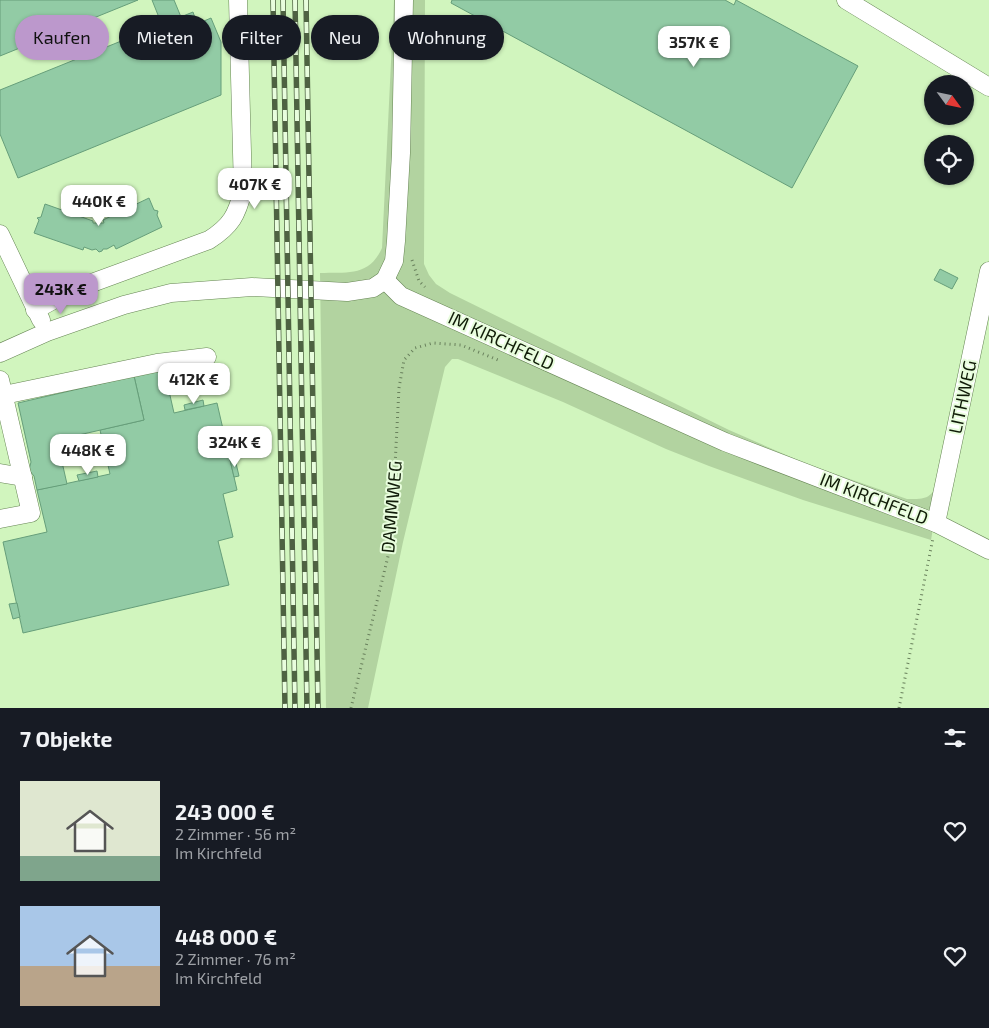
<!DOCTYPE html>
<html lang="de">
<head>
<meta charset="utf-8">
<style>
  :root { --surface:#171b24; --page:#20242c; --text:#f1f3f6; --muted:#9ea1a6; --accent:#bc98cc }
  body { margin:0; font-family:"Exo 2",sans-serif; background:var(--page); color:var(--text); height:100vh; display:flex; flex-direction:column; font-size:19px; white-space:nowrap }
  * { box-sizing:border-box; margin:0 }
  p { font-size:16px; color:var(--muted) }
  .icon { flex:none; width:28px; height:28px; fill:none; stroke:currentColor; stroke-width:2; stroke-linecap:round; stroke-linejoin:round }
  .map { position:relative; height:708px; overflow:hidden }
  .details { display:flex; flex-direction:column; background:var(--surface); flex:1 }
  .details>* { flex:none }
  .top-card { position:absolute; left:15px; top:15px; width:500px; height:45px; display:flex; gap:10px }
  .needle { width:32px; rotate:123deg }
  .tools { position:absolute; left:924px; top:75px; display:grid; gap:10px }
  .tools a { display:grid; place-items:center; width:50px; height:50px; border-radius:50%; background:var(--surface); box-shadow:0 1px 4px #0004; font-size:25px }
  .price { position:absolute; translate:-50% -42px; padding:0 11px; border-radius:10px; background:#fff; color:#222; font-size:16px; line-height:32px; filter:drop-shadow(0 1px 2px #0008) }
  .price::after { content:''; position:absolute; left:50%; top:30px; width:15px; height:11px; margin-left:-8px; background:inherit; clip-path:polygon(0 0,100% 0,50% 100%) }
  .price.current { background:var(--accent); color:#111 }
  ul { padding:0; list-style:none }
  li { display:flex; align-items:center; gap:15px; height:125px; padding:0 20px }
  li span { display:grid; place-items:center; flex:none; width:140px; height:100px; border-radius:0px; color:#555 }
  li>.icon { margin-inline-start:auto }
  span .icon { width:60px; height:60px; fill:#fffc; stroke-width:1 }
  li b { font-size:21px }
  h2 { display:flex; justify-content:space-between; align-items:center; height:60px; padding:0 20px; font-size:21px }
  .pill { padding:0 18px; border-radius:22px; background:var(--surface); box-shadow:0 1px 4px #0004; font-size:18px; line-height:45px }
  .pill.current { background:var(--accent); color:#111 }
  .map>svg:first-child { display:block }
  .green { fill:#b2d3a0 }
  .building { fill:#92cba5; stroke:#669e7a }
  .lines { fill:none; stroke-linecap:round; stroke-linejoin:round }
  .minor-casing { stroke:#668554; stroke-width:19 }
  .path { stroke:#69805c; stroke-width:3; stroke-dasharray:1 4; stroke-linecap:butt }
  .minor { stroke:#fff; stroke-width:18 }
  .rail-casing { stroke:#4e6242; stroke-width:5.5 }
  .rail { stroke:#e8fddd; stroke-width:4; stroke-dasharray:11; stroke-linecap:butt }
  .labels { text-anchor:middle; stroke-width:4; stroke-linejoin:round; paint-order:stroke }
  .street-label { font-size:18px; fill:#101c08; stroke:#e8fddd }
</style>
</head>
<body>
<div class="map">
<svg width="989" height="708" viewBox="0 0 989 708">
  <rect width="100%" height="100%" fill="#d1f5be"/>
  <!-- green -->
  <path class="green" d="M394,0H425L424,264L429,275L436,284L450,293L729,430L807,464L907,499C928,499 928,499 941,482L931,540L803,500L709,466L666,449L563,402L458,359H452L445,367L403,542L368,708H326L320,273C347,272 369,277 382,248Z"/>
  <!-- building -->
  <g class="building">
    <polygon points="0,0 138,0 0,56"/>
    <polygon points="152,0 174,0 181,17 162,25"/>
    <polygon points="452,0 725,0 734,5 736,0 858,66 792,188 451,3"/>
    <polygon points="193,12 197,24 211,18 221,42 221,95 18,178 0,134 0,90"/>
    <polygon points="149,198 154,210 158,211 157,215 162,227 116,249 114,245 107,249 103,249 102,251 99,252 96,249 92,250 84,247 83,250 34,233 39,220 37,218 41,217 45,204 93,221 93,223 104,223 103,220"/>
    <polygon points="940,269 958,278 952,289 934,280"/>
    <polygon points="164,369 174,413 217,403 237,490 223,494 233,537 218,541 229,585 23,633 3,542 47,532 37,490 110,474 100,430 144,420 134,376"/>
    <polygon points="134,376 144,420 57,440 67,484 37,490 34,476 29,470 31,462 18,403"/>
    <polygon points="203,400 204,406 185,410 184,405"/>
    <polygon points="235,459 239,476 234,477 230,460"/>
    <polygon points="97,471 98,477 79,481 77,475"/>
    <polygon points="17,603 20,617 13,619 9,604"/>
  </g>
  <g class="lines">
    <!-- minor casing -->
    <g class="minor-casing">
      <g id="minor">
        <polyline points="846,0 989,87"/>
        <polyline points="0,234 41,320"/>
        <polyline points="385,280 401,296 725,442 936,523 989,550"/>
        <path d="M35,310L70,291L209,240C231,226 237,215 243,190L238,0"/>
        <polyline points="0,353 47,332 124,305 171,293 252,287 347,292 373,288 385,280 394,261 396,241 401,153 404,0"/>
        <polyline points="0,380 31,513 0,519"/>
        <polyline points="4,395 157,363 207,357"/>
        <polyline points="0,473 23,477"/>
        <polyline points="936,523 989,271"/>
      </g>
    </g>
    <!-- path -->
    <g class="path">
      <polyline points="412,260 419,281 425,287"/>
      <polyline points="351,708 391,544 399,388 404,360 415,348 433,343 461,345 498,360"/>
      <polyline points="899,708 933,538"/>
    </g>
    <!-- minor -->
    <use href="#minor" class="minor"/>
    <!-- rail casing -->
    <g class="rail-casing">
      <g id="rail">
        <polyline points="273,0 285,708"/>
        <polyline points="283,0 295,708"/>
        <polyline points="295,0 307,708"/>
        <polyline points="306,0 318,708"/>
      </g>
    </g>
    <!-- rail -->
    <use href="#rail" class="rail"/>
  </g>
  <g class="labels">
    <!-- street labels -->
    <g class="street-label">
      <text transform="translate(501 341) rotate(25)" y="6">IM KIRCHFELD</text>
      <text transform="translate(963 397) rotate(-78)" y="6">LITHWEG</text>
      <text transform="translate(874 499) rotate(21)" y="6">IM KIRCHFELD</text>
      <text transform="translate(392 507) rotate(-85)" y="6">DAMMWEG</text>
    </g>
  </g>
</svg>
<div class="tools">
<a><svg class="needle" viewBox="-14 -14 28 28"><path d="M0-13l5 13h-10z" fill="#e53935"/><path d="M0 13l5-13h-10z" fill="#9ea1a6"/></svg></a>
<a><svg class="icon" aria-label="locate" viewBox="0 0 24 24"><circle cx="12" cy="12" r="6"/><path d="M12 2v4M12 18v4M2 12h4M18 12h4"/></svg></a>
</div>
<b class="price" style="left:694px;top:68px">357K €</b>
<b class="price" style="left:255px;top:210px">407K €</b>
<b class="price" style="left:99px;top:227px">440K €</b>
<b class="price current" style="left:61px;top:315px">243K €</b>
<b class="price" style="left:194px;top:405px">412K €</b>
<b class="price" style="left:235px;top:468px">324K €</b>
<b class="price" style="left:88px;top:476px">448K €</b>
<div class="top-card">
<a class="pill current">Kaufen</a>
<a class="pill">Mieten</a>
<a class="pill">Filter</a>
<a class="pill">Neu</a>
<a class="pill">Wohnung</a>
</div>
</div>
<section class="details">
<h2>7 Objekte<svg class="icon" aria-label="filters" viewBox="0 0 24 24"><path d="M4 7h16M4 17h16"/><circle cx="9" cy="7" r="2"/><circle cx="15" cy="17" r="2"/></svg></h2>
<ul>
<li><span style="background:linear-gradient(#dfe7d0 75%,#7fa58c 0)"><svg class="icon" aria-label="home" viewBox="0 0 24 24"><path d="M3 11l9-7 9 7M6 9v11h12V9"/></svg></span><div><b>243 000 €</b><p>2 Zimmer · 56 m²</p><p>Im Kirchfeld</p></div><svg class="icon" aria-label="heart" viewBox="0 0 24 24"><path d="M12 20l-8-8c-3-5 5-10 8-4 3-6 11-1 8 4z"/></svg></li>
<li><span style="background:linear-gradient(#a9c7e8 60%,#b9a48a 0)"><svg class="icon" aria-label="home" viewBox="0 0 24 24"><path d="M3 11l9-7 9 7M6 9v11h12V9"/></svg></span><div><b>448 000 €</b><p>2 Zimmer · 76 m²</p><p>Im Kirchfeld</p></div><svg class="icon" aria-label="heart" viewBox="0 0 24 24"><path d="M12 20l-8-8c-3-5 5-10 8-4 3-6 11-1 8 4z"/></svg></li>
</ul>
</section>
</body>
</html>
